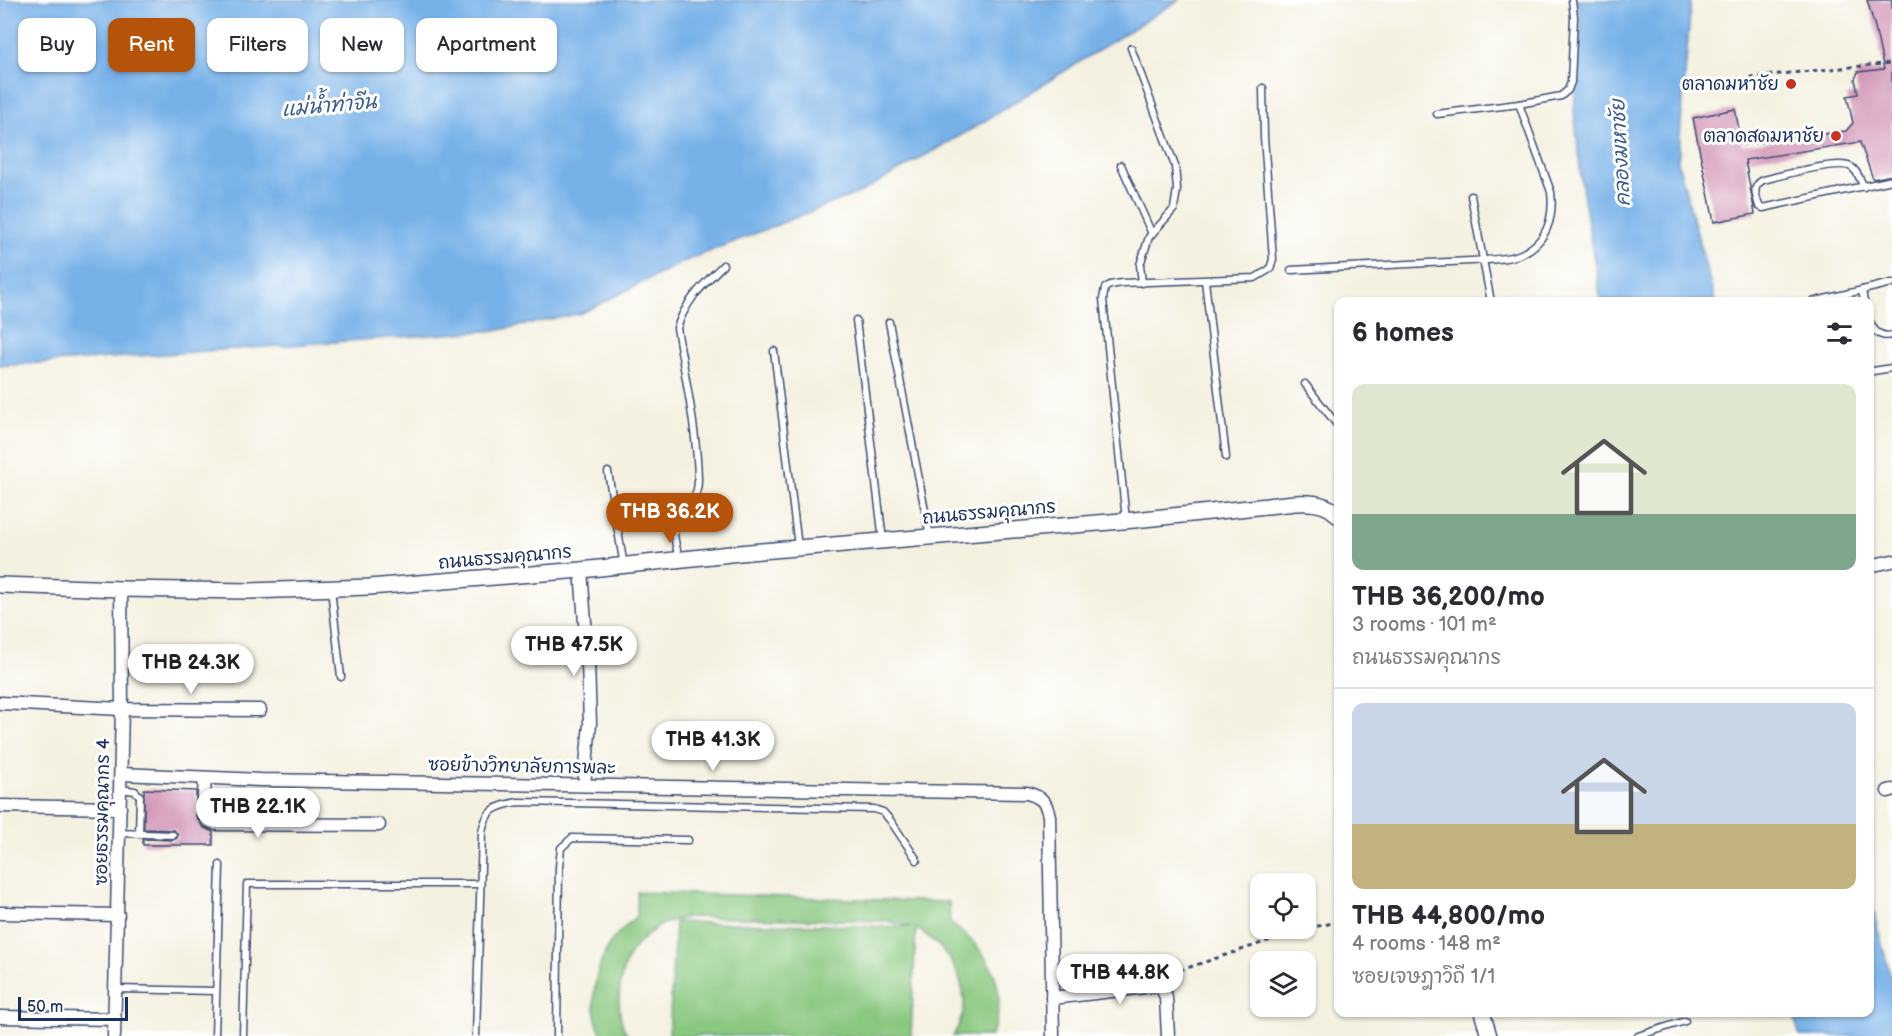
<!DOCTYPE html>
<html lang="en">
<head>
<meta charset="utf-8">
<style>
  :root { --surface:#fff; --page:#f2f2f3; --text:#2b2b33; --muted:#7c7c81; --line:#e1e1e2; --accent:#b45309 }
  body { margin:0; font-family:"Balsamiq Sans","Playpen Sans Thai",sans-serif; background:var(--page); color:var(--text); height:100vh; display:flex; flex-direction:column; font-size:22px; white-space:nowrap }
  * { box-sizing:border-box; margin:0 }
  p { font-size:20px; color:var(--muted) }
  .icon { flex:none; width:33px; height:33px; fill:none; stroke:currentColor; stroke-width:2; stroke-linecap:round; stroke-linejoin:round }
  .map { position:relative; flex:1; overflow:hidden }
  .sheet { position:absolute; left:1334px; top:297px; width:540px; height:720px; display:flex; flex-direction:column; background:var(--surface); border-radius:12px; box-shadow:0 2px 4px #0004 }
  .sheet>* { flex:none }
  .guide { position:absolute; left:18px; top:18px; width:570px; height:54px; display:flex; gap:12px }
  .fabs { position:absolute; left:1250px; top:873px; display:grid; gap:12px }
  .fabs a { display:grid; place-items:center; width:66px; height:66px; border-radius:12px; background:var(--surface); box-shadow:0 2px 4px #0004; font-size:30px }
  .scale { position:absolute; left:18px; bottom:15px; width:110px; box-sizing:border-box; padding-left:6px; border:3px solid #1b2f5e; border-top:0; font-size:16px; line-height:21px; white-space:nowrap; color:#1b2f5e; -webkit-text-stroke:4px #fff; paint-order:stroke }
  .price { position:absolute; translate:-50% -51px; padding:0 14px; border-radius:21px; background:#fff; color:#222; font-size:20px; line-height:39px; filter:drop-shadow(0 2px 3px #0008) }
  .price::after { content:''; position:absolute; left:50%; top:36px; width:18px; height:14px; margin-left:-9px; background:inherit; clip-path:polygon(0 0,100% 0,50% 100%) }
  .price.active { background:var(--accent); color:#fff }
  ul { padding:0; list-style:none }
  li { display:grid; align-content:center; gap:12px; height:318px; padding:0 18px }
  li+li { border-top:2px solid var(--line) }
  li span { display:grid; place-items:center; height:186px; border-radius:12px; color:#555 }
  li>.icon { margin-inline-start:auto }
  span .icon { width:108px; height:108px; fill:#fffc; stroke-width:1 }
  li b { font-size:26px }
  h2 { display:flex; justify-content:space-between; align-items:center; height:72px; padding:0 18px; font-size:26px }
  .pill { padding:0 21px; border-radius:12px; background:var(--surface); box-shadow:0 2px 4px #0004; font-size:21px; line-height:54px }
  .pill.active { background:var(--accent); color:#fff }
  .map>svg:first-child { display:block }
  .green { fill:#89c87f; stroke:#527c6e; stroke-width:1.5 }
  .water { fill:#77b1e8; stroke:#4970a3; stroke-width:1.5 }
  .building { fill:#d396b7 }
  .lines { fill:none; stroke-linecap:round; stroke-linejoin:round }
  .service-casing { stroke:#3c4c72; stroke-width:9 }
  .minor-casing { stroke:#3c4c72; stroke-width:15 }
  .tertiary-casing { stroke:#3c4c72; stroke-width:18 }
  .path { stroke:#3c4c72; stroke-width:3; stroke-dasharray:4.5 4.5; stroke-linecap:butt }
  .service { stroke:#fff; stroke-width:6 }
  .minor { stroke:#fff; stroke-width:12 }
  .tertiary { stroke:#fff; stroke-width:15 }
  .poi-dot { fill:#c8321e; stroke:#fff; stroke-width:2 }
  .labels { text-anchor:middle; stroke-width:6; stroke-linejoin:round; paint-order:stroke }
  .poi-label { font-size:18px; fill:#1b2f5e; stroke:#fff; text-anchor:end }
  .street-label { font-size:18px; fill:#1b2f5e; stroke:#fff }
  .water-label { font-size:20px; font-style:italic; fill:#3b5c8e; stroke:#fff }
</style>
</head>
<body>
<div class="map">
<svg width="1892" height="1036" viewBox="0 0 1892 1036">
  <rect width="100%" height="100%" fill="#fff"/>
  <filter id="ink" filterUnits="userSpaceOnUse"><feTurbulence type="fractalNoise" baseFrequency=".0167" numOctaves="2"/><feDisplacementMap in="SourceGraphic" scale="12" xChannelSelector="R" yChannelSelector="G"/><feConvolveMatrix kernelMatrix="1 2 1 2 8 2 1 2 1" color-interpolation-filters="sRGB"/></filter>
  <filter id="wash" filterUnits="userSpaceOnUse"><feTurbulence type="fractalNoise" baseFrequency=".008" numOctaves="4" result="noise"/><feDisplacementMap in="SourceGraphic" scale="24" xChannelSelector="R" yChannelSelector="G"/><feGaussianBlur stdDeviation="1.35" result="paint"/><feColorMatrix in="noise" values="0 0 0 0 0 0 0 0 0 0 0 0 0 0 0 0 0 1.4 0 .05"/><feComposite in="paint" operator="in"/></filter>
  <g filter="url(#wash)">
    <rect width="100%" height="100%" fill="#f4f1e0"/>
    <!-- green -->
    <path class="green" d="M637,892L949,902L950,923C989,950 1012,988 991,1036H953C959,1026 965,1012 964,1000C962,969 942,944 916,928L911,1036H669L675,922L912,927L888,921L689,917C680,919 669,921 661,925C653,929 642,939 636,946C618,965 613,1015 628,1036H603C586,1008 595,968 611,942C618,932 629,924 637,915Z"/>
    <!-- water -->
    <g class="water">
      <polygon points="0,0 1179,0 970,130 861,192 685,261 582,313 499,330 0,366"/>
      <polygon points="1577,0 1691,0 1678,162 1715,301 1601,301 1582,187 1574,110 1581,24"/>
      <polygon points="1869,895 1892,982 1892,1036 1800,1036 1793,1013 1869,1012"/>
    </g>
    <g id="blocks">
      <!-- building -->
      <g class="building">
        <polygon points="1867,0 1892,0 1892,175 1873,179 1860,142 1745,160 1755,214 1714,222 1693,118 1735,109 1742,145 1846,131 1853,123 1847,96 1858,94 1855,79 1858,72 1884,69 1875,27"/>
        <polygon points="144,789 196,791 196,816 203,827 213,832 213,845 143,845 143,839 173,840 177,838 178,835 174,830 144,829"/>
      </g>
    </g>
  </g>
  <g filter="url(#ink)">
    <use href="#blocks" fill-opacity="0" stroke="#3c4c72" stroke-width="1.5"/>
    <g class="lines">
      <!-- service casing -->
      <g class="service-casing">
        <g id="service">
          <polyline points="1131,48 1175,166 1177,189 1174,209 1149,237 1140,265 1142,283"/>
          <polyline points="1519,104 1561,96 1568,90 1571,82 1574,17 1572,0"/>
          <polyline points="1121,165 1152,234"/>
          <path d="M1864,187C1860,180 1858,171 1851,167C1838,159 1780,176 1763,180C1751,187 1756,195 1759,206L1763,208L1892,180"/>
          <polyline points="1471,196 1491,302"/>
          <path d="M1291,270C1343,267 1396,265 1448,262C1466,261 1506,261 1521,254C1547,242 1554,218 1551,192L1519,104L1437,114"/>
          <polyline points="1205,281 1226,457"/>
          <polyline points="1862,290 1864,302"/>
          <polyline points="1812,302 1892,283"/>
          <polyline points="856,320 883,540"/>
          <path d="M1869,320C1873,331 1880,338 1892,335"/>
          <polyline points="889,322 930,537"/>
          <polyline points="774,351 798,547"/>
          <polyline points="1873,371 1892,368"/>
          <polyline points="1305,384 1338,426"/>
          <polyline points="608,472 624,566"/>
          <polyline points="1126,520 1103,299 1105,288 1110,285 1122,283 1255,278 1270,269 1273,259 1264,137 1263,88"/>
          <path d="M679,559C677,547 670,530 677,518C685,502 698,504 698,479C697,431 685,376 677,328C686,300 703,285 723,265"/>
          <polyline points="331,589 341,677"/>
          <polyline points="121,789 135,791 140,796 139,834"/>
          <polyline points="119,833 173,835"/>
          <polyline points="116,989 215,991"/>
          <polyline points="215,1036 220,865"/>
          <polyline points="243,1036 247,884 480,884"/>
          <path d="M476,1036L482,832C486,809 496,806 518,802L874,809L883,812L890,820L917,860"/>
          <polyline points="557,1036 559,867 561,848 572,838 688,840"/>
          <polyline points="1638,1036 1685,1021"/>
        </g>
      </g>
      <!-- minor casing -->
      <g class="minor-casing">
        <g id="minor">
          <polyline points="1869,566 1892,561"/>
          <polyline points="581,570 588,662 590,724 584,785"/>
          <polyline points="0,703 122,709 260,710"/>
          <path d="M121,774L261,780L1027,793C1041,797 1046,801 1049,816L1053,1036"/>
          <polyline points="205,778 203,813 207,820 216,824 379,825"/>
          <polyline points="1888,791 1892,790"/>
          <polyline points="0,806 120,808"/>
          <polyline points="0,913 118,915"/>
          <polyline points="1052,998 1154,986 1162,988 1166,997 1168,1036"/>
          <polyline points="0,1017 115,1019"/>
          <polyline points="114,1036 122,709 121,589"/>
        </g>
      </g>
      <!-- tertiary casing -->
      <g class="tertiary-casing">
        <g id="tertiary">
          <path d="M0,585L121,589L249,591L369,587L581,570L749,552L1134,520L1295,503C1310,502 1329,503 1338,516"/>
          <polyline points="1482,1012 1489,1036"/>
        </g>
      </g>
      <!-- path -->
      <g class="path">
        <polyline points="1750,77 1892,63"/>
        <polyline points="1163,976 1304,929 1338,922"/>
      </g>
      <!-- service -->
      <use href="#service" class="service"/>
      <!-- minor -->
      <use href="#minor" class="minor"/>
      <!-- tertiary -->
      <use href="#tertiary" class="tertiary"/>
    </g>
  </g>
  <!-- markers -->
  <g class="poi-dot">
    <circle cx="1791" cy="84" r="6"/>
    <circle cx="1836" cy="136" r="6"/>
  </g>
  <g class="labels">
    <!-- poi labels -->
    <g class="poi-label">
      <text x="1779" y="90">ตลาดมหาชัย</text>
      <text x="1824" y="142">ตลาดสดมหาชัย</text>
    </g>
    <!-- street labels -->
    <g class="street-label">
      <text transform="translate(989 512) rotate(-5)" y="6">ถนนธรรมคุณากร</text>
      <text transform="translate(505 557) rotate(-5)" y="6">ถนนธรรมคุณากร</text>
      <text transform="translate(522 766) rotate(1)" y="6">ซอยข้างวิทยาลัยการพละ</text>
      <text transform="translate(102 812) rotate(-89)" y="6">ซอยธรรมคุณากร 4</text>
    </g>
    <!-- water labels -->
    <g class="water-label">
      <text transform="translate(329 105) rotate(-5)" y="7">แม่น้ำท่าจีน</text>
      <text transform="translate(1620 153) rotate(-93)" y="7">คลองมหาชัย</text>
    </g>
  </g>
</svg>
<div class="fabs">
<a><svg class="icon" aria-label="locate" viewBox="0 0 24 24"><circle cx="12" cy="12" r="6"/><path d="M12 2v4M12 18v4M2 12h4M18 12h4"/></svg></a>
<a><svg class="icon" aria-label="layers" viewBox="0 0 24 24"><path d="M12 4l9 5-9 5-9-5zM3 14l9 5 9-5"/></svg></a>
</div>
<div class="scale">50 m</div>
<b class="price active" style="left:670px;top:544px">THB 36.2K</b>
<b class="price" style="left:574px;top:677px">THB 47.5K</b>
<b class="price" style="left:191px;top:695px">THB 24.3K</b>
<b class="price" style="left:713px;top:772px">THB 41.3K</b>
<b class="price" style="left:258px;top:839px">THB 22.1K</b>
<b class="price" style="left:1120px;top:1005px">THB 44.8K</b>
<div class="guide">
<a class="pill">Buy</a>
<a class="pill active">Rent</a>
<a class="pill">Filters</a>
<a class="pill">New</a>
<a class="pill">Apartment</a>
</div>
<section class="sheet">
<h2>6 homes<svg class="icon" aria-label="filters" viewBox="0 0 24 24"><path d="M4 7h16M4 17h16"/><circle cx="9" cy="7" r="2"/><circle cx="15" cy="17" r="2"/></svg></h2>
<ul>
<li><span style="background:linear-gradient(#dfe7d0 70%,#7fa58c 0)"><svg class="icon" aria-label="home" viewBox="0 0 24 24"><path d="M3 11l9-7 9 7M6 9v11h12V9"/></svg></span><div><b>THB 36,200/mo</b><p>3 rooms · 101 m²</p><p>ถนนธรรมคุณากร</p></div></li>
<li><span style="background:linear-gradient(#c9d6e8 65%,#c2b280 0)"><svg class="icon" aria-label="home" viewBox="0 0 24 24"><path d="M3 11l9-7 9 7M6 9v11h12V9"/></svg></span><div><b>THB 44,800/mo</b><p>4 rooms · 148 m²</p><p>ซอยเจษฎาวิถี 1/1</p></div></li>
</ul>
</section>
</div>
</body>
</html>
